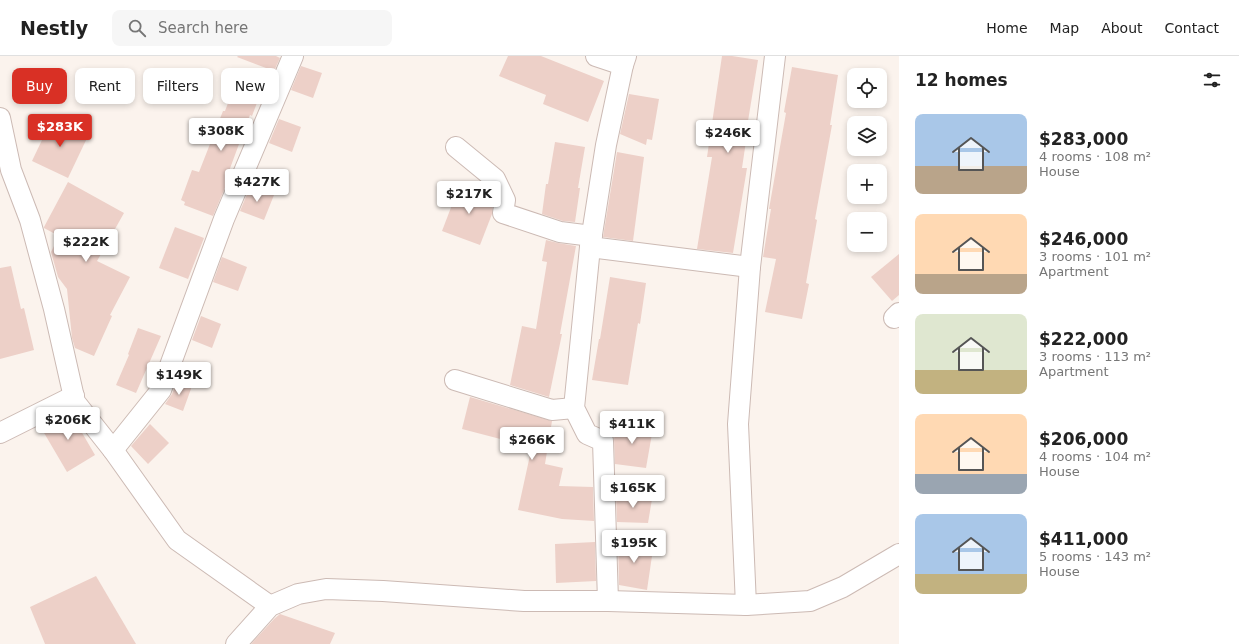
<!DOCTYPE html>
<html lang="en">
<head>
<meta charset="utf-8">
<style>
  :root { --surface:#fff; --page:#f6f6f6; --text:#222; --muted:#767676; --line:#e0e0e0; --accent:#d93025 }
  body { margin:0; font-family:"DejaVu Sans",sans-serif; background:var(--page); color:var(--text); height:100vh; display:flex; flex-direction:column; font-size:15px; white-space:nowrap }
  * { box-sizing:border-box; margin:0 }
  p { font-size:13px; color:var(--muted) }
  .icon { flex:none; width:22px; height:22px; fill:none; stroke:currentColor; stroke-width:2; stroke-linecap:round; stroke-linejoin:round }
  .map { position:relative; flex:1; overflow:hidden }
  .sheet { display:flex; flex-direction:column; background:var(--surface); width:340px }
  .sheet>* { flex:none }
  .banner { position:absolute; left:12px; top:12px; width:380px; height:36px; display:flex; gap:8px }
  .buttons { position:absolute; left:847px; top:12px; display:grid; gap:8px }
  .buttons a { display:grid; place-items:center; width:40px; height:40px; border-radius:8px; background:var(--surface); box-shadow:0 2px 6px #0003; font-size:20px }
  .price { position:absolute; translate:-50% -34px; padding:0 9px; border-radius:4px; background:#fff; color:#222; font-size:13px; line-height:26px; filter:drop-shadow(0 1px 2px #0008) }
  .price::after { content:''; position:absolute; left:50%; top:24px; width:12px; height:9px; margin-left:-6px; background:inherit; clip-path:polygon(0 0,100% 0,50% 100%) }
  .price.current { background:var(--accent); color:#fff }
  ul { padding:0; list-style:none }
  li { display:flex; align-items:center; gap:12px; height:100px; padding:0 16px }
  li span { display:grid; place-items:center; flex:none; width:112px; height:80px; border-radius:8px; color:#555 }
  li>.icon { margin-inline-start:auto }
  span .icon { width:48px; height:48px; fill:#fffc; stroke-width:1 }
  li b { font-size:17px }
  h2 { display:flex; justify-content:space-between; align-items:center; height:48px; padding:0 16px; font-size:17px }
  .chip { padding:0 14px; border-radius:8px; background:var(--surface); box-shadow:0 2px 6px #0003; font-size:14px; line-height:36px }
  .chip.current { background:var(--accent); color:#fff }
  header { display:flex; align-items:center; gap:24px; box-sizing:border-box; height:56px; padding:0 20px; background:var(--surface); border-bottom:1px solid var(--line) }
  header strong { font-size:19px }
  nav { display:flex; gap:22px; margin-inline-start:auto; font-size:14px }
  .search { width:280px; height:36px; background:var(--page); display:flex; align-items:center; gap:10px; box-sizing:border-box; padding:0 14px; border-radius:8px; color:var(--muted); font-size:15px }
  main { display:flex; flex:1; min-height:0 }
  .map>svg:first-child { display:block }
  .building { fill:#edd0c8 }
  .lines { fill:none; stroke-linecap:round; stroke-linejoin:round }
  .minor-casing { stroke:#ccbab4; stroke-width:22 }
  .minor { stroke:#fff; stroke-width:20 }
</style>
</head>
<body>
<header>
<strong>Nestly</strong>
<div class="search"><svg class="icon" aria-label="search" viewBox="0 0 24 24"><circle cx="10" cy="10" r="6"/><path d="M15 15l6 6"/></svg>Search here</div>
<nav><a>Home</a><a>Map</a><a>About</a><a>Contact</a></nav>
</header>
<main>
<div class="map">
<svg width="899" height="588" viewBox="0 0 899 588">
  <rect width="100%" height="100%" fill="#fbf3ed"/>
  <!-- building -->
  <g class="building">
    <polygon points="238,0 276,0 280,2 274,15 237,1"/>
    <polygon points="508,0 541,0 604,25 588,66 543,48 546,39 499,20"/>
    <polygon points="722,0 732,0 758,4 748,65 749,65 742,112 747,112 733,197 697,193 712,101 707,101"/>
    <polygon points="301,10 322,17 313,42 291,34"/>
    <polygon points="792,11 838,19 830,69 832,69 815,163 817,164 806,227 809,228 802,263 765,256 776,203 763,201 771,153 769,153 786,57 784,56"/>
    <polygon points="236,26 261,36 252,60 250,59 239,88 225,126 227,127 213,160 184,149 185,146 181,144 192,114 199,116 223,55 225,55"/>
    <polygon points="629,38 659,43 652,84 647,83 646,89 620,78"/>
    <polygon points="52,63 88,80 68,122 32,105"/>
    <polygon points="279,63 301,71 292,96 269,87"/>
    <polygon points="555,86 585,91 578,132 580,132 575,166 563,165 542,158 546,128 548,128"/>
    <polygon points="617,96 644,101 633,185 603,181"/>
    <polygon points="68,126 124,157 97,205 130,221 110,259 112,260 94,300 75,292 72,282 67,233 58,221 51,196 59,180 44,172 44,171"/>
    <polygon points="460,128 490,139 493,146 492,158 480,189 442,175"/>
    <polygon points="250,131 274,139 264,164 240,155"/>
    <polygon points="175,171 204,182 188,223 159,212"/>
    <polygon points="546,184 558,187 576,190 560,278 562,278 549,341 510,329 522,270 536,273 547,206 542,205"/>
    <polygon points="899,198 899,239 892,245 871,221"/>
    <polygon points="222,201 247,211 238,235 213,226"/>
    <polygon points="11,210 21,253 24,252 34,294 0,303 0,212"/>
    <polygon points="610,221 646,227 640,268 638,267 628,329 592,324 599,283 600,283"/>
    <polygon points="201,260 221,268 212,292 192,284"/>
    <polygon points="138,272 161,280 136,337 116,329 129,299 128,298"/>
    <polygon points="177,325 192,330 183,355 165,348 172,338"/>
    <polygon points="470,341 552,365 545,408 563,412 559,430 593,431 594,465 562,463 518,454 532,390 508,386 508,385 462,373"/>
    <polygon points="68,356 74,363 95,399 67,416 40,370"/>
    <polygon points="617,366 653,372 646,412 615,408 614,383"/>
    <polygon points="150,368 169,387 148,408 131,390"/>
    <polygon points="616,438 652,443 648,467 617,466"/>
    <polygon points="645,484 644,491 653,493 647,534 619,529 618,485"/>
    <polygon points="595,486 596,525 556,527 555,488"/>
    <polygon points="96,520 136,588 45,588 30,551"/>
    <polygon points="280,558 335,577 330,588 251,588 274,563"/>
  </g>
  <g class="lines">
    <!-- minor casing -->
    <g class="minor-casing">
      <g id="minor">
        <polyline points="596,0 623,9"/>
        <polyline points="0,62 11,114 30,164 54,253 75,346 113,394 177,484 270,550"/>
        <polyline points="456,91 495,123 505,144 503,157 560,176 592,180"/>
        <polyline points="590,191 750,211"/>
        <polyline points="894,262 899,257"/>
        <polyline points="455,324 552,354 574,352"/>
        <polyline points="0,377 74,340"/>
        <polyline points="113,394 161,334 224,163 293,0"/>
        <polyline points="608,545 603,385 587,378 574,352 590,191 606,89 623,9 626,0"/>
        <polyline points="746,549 738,368 750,211 775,0"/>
        <polyline points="236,588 270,550 298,538 326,533 383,535 524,545 608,545 746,549 810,545 843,531 899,498"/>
      </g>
    </g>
    <!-- minor -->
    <use href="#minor" class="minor"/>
  </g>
</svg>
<div class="buttons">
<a><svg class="icon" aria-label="locate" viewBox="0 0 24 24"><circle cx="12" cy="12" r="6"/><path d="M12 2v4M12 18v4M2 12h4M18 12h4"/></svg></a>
<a><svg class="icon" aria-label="layers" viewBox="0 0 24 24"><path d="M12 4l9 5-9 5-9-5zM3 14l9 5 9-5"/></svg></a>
<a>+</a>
<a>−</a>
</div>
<b class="price current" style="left:60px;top:92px">$283K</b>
<b class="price" style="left:221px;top:96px">$308K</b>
<b class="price" style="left:728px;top:98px">$246K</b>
<b class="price" style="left:257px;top:147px">$427K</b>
<b class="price" style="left:469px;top:159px">$217K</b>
<b class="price" style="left:86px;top:207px">$222K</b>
<b class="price" style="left:179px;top:340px">$149K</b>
<b class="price" style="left:68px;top:385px">$206K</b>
<b class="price" style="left:632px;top:389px">$411K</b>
<b class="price" style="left:532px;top:405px">$266K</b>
<b class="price" style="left:633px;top:453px">$165K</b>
<b class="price" style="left:634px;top:508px">$195K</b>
<div class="banner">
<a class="chip current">Buy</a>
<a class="chip">Rent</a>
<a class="chip">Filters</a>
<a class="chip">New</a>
</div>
</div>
<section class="sheet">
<h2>12 homes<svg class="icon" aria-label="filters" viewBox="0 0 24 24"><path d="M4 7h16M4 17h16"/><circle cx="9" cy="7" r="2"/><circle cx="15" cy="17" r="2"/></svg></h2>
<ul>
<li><span style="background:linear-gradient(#a9c7e8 65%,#b9a48a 0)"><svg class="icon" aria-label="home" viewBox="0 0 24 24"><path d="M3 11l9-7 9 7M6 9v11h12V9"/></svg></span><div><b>$283,000</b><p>4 rooms · 108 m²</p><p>House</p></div></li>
<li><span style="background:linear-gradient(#ffd9b3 75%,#b9a48a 0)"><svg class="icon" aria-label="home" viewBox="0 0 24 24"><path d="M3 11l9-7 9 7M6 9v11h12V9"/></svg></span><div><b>$246,000</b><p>3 rooms · 101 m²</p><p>Apartment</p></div></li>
<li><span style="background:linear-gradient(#dfe7d0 70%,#c2b280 0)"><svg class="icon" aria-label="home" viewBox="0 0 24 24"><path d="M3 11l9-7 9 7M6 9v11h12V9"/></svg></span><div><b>$222,000</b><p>3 rooms · 113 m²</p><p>Apartment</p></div></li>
<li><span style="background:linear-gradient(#ffd9b3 75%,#9aa5b1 0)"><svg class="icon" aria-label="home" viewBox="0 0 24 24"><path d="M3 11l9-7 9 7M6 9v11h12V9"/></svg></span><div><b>$206,000</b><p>4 rooms · 104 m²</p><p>House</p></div></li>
<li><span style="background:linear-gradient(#a9c7e8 75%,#c2b280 0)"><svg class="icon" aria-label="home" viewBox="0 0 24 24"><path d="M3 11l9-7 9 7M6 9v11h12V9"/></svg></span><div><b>$411,000</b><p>5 rooms · 143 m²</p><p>House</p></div></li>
</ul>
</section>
</main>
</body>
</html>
